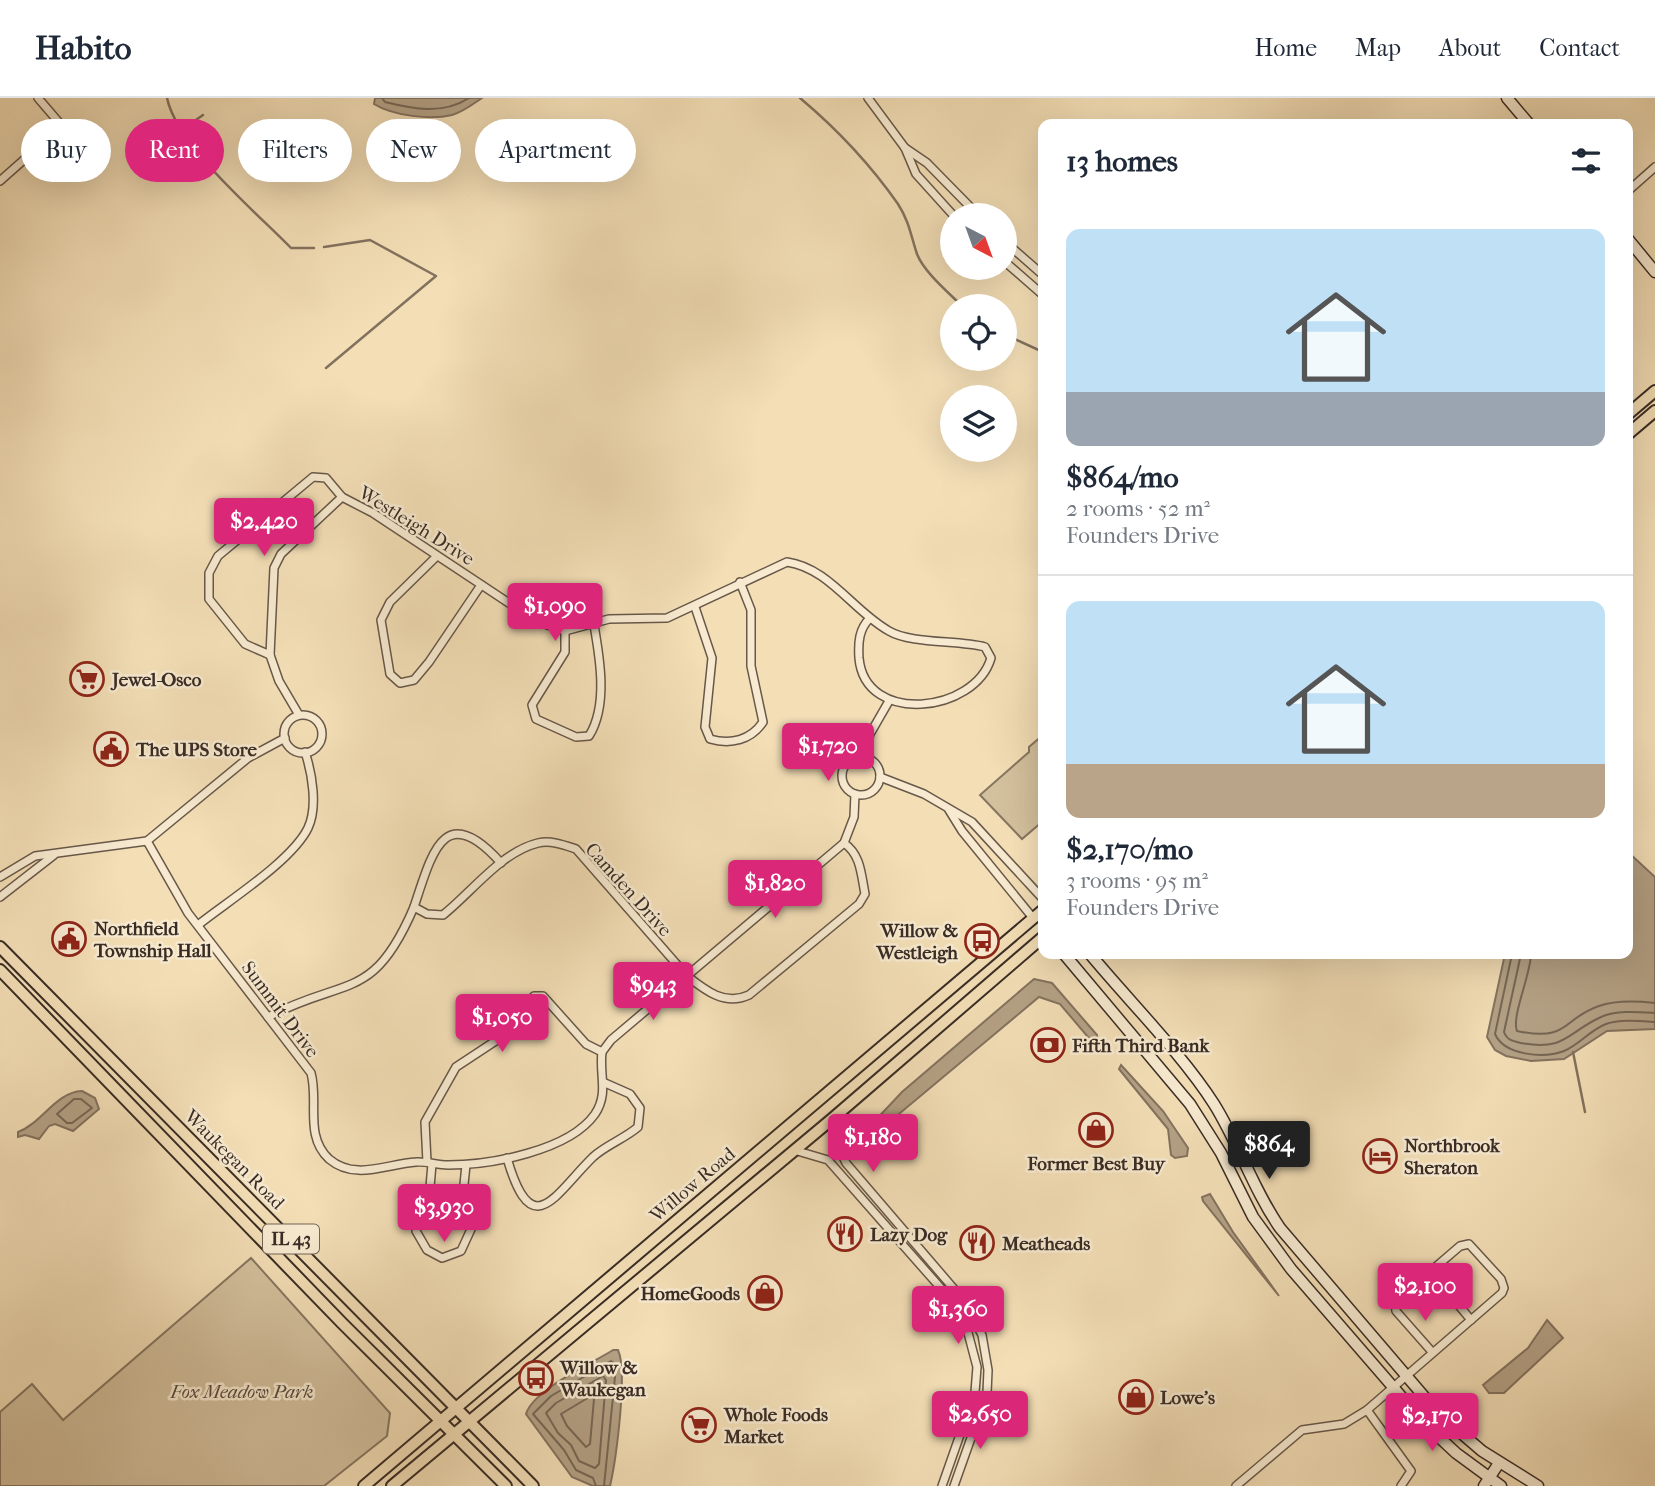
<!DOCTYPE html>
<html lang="en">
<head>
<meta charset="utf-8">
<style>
  :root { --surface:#fff; --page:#f6f6f7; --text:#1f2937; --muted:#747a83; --line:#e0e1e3; --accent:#db2777 }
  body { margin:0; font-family:"IM FELL French Canon",serif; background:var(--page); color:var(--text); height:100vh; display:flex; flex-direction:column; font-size:26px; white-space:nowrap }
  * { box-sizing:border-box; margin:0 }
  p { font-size:23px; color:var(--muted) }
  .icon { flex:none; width:38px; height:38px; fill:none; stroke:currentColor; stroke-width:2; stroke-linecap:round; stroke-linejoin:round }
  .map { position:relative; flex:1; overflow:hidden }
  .sheet { position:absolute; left:1038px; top:21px; width:595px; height:840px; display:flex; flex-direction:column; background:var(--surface); border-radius:14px; box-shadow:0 7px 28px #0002 }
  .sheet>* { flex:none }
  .top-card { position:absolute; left:21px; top:21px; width:665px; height:63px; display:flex; gap:14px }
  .needle { width:46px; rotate:139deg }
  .tools { position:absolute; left:940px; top:105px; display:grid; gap:14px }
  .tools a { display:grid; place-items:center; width:77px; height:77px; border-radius:50%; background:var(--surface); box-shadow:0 7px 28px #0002; font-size:35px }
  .price { position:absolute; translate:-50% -60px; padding:0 16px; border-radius:7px; background:var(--accent); color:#fff; font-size:23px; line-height:46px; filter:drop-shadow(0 2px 4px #0008) }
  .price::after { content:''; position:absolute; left:50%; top:42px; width:21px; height:16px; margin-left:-10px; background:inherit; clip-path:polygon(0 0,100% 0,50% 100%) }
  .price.current { background:#222; color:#fff }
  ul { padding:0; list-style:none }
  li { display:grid; align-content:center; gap:14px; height:371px; padding:0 28px }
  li+li { border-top:2px solid var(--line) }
  li span { display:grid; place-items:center; height:217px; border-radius:14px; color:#555 }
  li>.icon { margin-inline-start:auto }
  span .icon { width:126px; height:126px; fill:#fffc; stroke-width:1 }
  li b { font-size:30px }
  h2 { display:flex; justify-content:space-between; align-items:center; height:84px; padding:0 28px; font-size:30px }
  .tag { padding:0 24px; border-radius:32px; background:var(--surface); box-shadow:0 7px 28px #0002; font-size:24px; line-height:63px }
  .tag.current { background:var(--accent); color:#fff }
  header { display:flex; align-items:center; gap:42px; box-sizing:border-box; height:98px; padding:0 35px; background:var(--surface); border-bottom:2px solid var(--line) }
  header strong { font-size:33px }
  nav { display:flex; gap:38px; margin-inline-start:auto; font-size:24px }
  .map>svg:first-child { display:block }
  .green { fill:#d3c09d; stroke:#867661; stroke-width:2 }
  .water { fill:#b4a185; stroke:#83725f; stroke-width:2 }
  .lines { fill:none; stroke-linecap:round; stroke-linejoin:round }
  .shore { stroke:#766655; stroke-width:2 }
  .stream { stroke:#83725f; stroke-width:2.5 }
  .street-casing { stroke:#685849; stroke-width:10 }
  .secondary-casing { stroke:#392c25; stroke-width:13 }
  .primary-casing { stroke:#392c25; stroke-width:14 }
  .street { stroke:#f7ead0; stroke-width:7 }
  .secondary { stroke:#f7ead0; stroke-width:10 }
  .primary { stroke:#f3deb6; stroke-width:10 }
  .labels { text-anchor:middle; stroke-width:5; stroke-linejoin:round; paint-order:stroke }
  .shield { fill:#f7ead0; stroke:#726558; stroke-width:2 }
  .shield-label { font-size:18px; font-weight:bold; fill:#392c25 }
  .street-label { font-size:19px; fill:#392c25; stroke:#f7ead0 }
  .poi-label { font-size:19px; font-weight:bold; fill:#392c25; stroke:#f7ead0; text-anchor:start }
  .park-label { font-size:19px; font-style:italic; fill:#584a3d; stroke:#f7ead0 }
</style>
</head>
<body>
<header>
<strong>Habito</strong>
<nav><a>Home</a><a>Map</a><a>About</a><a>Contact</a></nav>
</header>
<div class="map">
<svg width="1655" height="1388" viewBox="0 0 1655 1388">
  <rect width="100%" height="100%" fill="#f3deb6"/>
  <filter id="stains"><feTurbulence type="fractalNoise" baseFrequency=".00286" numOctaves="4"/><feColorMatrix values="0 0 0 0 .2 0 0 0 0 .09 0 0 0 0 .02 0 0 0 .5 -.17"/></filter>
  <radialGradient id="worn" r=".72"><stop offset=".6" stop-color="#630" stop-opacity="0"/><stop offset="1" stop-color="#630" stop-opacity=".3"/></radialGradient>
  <!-- green -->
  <g class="green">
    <polygon points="1043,637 1043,723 1022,741 980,697 1029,654 1029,649"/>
    <polygon points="251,1160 390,1315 387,1338 324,1388 0,1388 0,1314 32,1286 63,1322"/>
  </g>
  <!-- water -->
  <g class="water">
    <path d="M375,0H482C473,6 463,14 452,17C431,22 393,18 374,6Z"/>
    <polygon points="1628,754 1655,779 1655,931 1607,933 1564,961 1531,963 1506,958 1495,952 1487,939 1505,856 1628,856"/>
    <polygon points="1034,881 1052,885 1097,937 1098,945 1093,945 1060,906 1039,899 887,1026 866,1036 854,1049 853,1046 902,994"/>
    <polygon points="1121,967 1163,1013 1188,1050 1187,1058 1175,1060 1171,1057 1168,1031 1119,971"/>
    <path d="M82,993L95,1000L99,1011L73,1033L55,1026L49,1028L39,1041L25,1037L18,1039V1034C42,1025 56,994 82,993Z"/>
    <polygon points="1210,1096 1233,1134 1279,1198 1203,1103 1202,1099"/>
    <polygon points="1547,1222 1563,1240 1504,1295 1489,1295 1483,1287 1528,1250"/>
    <path d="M613,1252H618C628,1273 616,1362 610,1388H593L572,1379L526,1316C533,1292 591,1266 613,1252Z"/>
  </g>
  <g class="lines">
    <!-- shore -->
    <g class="shore">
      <path d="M382,0L385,4C413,11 443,17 469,0"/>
      <path d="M1512,856L1495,936C1504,957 1543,961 1564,953C1579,947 1590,932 1606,926C1620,921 1640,923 1655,924"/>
      <path d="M1521,856L1504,934C1507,942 1512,943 1521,945C1566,953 1566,935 1601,919C1616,912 1639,914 1655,915"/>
      <path d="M1531,856C1531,876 1511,919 1517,933C1570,944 1561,921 1599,908C1616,902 1637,903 1655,905"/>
      <polygon points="74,1001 81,1001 92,1010 72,1025 67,1025 57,1016"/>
      <polygon points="603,1278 606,1282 599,1366 595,1370 579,1363 571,1347 558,1335 546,1315 556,1305"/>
      <polygon points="591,1298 594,1301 590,1346 586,1349 567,1328 561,1316"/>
      <polyline points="596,1388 593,1380 576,1372 564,1352 533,1316 551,1298 611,1263 614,1265 615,1279 604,1388"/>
    </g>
    <!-- stream -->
    <g class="stream">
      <path d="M167,0C177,48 256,114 291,150H314"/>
      <path d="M800,0C837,31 870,66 898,106C909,123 911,138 917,156C924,174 948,194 962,208"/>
      <polyline points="180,33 203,17"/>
      <polyline points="324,149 370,142 436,178 326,270"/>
      <polyline points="1004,236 1043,254"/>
      <polyline points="1573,954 1585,1014"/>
    </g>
    <!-- street casing -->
    <g class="street-casing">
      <g id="street">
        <polyline points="868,0 905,50 916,76 953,117"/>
        <polyline points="905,50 927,65 978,117"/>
        <polyline points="0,83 62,28 38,0"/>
        <polyline points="1628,93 1655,69"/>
        <polyline points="1004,143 1043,177"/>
        <polyline points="1004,163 1043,197"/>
        <polyline points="437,458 390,504 381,522 390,576 400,585 414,582 429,564 481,487"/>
        <path d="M695,509L712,560L705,629L710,641C731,647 751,642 763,624L751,568V512L740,484"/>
        <path d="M565,533V554L532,607L536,621L576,639L589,638C608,608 600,561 594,527"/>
        <polyline points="270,557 274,470 281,456 342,399"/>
        <path d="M299,617L279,583L270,557L245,546L209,501V475L218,458L313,379L326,380L342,399L373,415L536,523L565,533L609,521L667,520L787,464C829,470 853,513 889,533C911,546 958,542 985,549L991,560C975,615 865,628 859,560C858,544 859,531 870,520"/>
        <circle cx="303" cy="636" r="19"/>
        <polyline points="864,658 870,636 889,603"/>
        <circle cx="861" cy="678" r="19"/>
        <polyline points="880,679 924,696 972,724 1043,801"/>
        <polyline points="949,712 962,733 1033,820"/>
        <path d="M147,743L188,815L311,975C319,1003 304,1038 329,1061C355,1083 386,1066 416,1064C426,1063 437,1067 448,1067C490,1067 569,1053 595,1016C609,995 599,977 602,954L611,942L844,745L854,719L855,696"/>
        <polyline points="0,779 35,758 147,743 248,660 285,640"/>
        <polyline points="0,799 54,757"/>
        <path d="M414,809C432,755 444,701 501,765"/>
        <path d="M198,827C228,803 292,763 308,730C318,709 312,675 305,654"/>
        <path d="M268,919C346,878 373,905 414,809L427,816L443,817C472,794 501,754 538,745C551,742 564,747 576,751L687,878C706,893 725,908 749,897L859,806L865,796C861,776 861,757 844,745"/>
        <polyline points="832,1021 836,1044 846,1065 954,1191 970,1214 982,1237 988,1272 987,1295 954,1388"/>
        <polyline points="794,1052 828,1062 946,1196 967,1231 977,1269 975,1294 942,1388"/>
        <path d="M507,1060C532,1147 555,1096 593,1059C606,1047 624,1041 638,1029L640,1010L630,996L605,985"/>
        <polyline points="427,1064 425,1024 456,969 497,942 534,898 543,898 586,946 602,954"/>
        <polyline points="432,1066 430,1089 417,1117 416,1133 427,1152 442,1160 461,1153 472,1129 463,1096 466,1067"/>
        <polyline points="1431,1174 1471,1222"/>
        <polyline points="1367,1312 1411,1373 1401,1388"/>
        <polyline points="1236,1388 1302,1332 1344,1326 1367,1312 1502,1195 1504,1190 1501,1181 1469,1146 1460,1148 1395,1204 1396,1213 1433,1255"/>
      </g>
    </g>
    <!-- secondary casing -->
    <g class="secondary-casing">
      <g id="secondary">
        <polyline points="1507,0 1529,26"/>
        <polyline points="1628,141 1655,174"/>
        <polyline points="1064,856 1190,1006 1221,1055 1253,1119 1291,1171 1425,1326 1456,1355 1501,1388"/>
        <path d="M1090,856C1129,903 1182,956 1214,1006C1239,1046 1253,1091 1280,1130L1439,1316L1482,1353L1538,1388"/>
        <polyline points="1484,1388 1499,1365"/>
      </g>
    </g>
    <!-- primary casing -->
    <g class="primary-casing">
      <g id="primary">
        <polyline points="1628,316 1655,293"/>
        <polyline points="1628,336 1655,313"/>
        <polyline points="0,849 533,1388"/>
        <polyline points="0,872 342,1225 506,1388"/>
        <polyline points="364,1388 1043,812"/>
        <polyline points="392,1388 832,1021 1043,839"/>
      </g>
    </g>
    <!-- street -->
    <use href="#street" class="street"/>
    <!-- secondary -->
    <use href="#secondary" class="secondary"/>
    <!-- primary -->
    <use href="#primary" class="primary"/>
  </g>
  <!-- icons -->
  <defs>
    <g id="supermarket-ring" transform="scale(1.75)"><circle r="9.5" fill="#f7ead0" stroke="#8f2418" stroke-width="1.5"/><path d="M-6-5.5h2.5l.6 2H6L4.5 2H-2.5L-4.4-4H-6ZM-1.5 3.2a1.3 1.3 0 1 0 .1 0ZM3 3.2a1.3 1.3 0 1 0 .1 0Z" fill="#8f2418"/></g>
    <g id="civic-ring" transform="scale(1.75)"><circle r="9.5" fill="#f7ead0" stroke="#8f2418" stroke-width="1.5"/><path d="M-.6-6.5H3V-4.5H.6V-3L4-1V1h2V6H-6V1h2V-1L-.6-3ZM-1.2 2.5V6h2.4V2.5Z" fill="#8f2418"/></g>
    <g id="bus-ring" transform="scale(1.75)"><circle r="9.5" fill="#f7ead0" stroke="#8f2418" stroke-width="1.5"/><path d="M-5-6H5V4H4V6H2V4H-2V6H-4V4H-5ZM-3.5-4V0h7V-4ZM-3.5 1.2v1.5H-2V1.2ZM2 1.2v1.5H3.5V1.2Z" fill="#8f2418"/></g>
    <g id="bank-ring" transform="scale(1.75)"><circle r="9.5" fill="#f7ead0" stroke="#8f2418" stroke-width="1.5"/><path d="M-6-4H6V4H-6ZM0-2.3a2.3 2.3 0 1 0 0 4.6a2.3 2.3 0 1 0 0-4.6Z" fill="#8f2418"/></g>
    <g id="shop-ring" transform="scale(1.75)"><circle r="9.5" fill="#f7ead0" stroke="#8f2418" stroke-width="1.5"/><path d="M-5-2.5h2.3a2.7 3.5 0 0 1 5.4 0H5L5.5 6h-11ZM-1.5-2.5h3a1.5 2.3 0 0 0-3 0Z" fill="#8f2418"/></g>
    <g id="hotel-ring" transform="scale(1.75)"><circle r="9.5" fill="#f7ead0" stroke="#8f2418" stroke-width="1.5"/><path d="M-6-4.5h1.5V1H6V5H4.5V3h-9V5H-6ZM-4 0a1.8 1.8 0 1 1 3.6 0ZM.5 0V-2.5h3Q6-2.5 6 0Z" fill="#8f2418"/></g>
    <g id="restaurant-ring" transform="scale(1.75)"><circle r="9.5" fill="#f7ead0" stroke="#8f2418" stroke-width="1.5"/><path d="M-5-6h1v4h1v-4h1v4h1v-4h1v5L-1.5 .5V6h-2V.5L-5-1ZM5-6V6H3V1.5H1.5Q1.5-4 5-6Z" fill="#8f2418"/></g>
  </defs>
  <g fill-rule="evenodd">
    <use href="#supermarket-ring" x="87" y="581"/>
    <use href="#civic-ring" x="111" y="651"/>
    <use href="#civic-ring" x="69" y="841"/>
    <use href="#bus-ring" x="982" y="843"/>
    <use href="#bank-ring" x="1048" y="947"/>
    <use href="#shop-ring" x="1096" y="1032"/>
    <use href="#hotel-ring" x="1380" y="1058"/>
    <use href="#restaurant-ring" x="845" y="1136"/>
    <use href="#restaurant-ring" x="977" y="1145"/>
    <use href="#shop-ring" x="765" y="1195"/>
    <use href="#bus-ring" x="536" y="1280"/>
    <use href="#shop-ring" x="1136" y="1299"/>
    <use href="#supermarket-ring" x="699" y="1327"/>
  </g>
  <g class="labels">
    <!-- shield labels -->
    <rect class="shield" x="263" y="1126.5" width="56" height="29" rx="5"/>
    <g class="shield-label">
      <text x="291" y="1147">IL 43</text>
    </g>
    <!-- street labels -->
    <g class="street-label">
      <text transform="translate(417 427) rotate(32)" y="7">Westleigh Drive</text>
      <text transform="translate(629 791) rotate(48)" y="7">Camden Drive</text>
      <text transform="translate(281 911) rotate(53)" y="7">Summit Drive</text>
      <text transform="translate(235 1061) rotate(45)" y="7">Waukegan Road</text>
      <text transform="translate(692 1086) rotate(-40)" y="7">Willow Road</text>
    </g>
    <!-- poi labels -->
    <g class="poi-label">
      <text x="112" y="588">Jewel-Osco</text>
      <text x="136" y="658">The UPS Store</text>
      <text x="94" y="837">Northfield<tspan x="94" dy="22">Township Hall</tspan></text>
      <text x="958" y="839" text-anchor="end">Willow &amp;<tspan x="958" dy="22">Westleigh</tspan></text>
      <text x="1072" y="954">Fifth Third Bank</text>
      <text x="1404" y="1054">Northbrook<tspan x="1404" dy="22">Sheraton</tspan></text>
      <text x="1096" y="1072" text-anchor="middle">Former Best Buy</text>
      <text x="870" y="1143">Lazy Dog</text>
      <text x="1002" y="1152">Meatheads</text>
      <text x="740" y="1202" text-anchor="end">HomeGoods</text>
      <text x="560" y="1276">Willow &amp;<tspan x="560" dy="22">Waukegan</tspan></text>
      <text x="1160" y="1306">Lowe's</text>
      <text x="724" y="1323">Whole Foods<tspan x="724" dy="22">Market</tspan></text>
    </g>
    <!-- park labels -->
    <g class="park-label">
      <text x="242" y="1300">Fox Meadow Park</text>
    </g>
  </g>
  <rect width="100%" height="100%" filter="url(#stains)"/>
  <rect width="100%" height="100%" fill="url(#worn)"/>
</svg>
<div class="tools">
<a><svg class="needle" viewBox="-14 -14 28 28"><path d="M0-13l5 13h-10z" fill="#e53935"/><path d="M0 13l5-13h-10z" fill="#747a83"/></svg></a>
<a><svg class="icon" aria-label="locate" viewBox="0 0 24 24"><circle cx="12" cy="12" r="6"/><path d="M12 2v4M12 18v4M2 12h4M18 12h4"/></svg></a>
<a><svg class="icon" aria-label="layers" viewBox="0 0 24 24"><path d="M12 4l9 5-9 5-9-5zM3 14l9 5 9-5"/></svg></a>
</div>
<b class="price" style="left:264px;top:460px">$2,420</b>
<b class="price" style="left:555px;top:545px">$1,090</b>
<b class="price" style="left:828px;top:685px">$1,720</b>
<b class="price" style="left:775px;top:822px">$1,820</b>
<b class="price" style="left:653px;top:924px">$943</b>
<b class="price" style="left:502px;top:956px">$1,050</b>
<b class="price" style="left:873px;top:1076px">$1,180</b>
<b class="price current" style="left:1269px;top:1083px">$864</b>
<b class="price" style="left:444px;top:1146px">$3,930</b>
<b class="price" style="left:1425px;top:1225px">$2,100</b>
<b class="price" style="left:958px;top:1248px">$1,360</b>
<b class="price" style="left:980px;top:1353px">$2,650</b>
<b class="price" style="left:1432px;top:1355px">$2,170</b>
<div class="top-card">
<a class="tag">Buy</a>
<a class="tag current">Rent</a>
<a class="tag">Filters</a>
<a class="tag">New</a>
<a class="tag">Apartment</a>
</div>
<section class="sheet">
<h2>13 homes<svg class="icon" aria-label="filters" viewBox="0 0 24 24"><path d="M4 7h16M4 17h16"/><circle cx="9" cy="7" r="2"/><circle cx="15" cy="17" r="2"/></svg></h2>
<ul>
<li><span style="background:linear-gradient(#bfe0f5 75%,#9aa5b1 0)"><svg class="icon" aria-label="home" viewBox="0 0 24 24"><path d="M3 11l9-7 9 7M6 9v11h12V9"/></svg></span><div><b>$864/mo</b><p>2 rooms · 52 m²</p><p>Founders Drive</p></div></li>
<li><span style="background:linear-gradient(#bfe0f5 75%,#b9a48a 0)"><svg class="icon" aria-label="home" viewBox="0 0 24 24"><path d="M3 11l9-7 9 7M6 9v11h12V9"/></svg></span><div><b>$2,170/mo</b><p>3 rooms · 95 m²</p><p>Founders Drive</p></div></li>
</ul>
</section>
</div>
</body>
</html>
